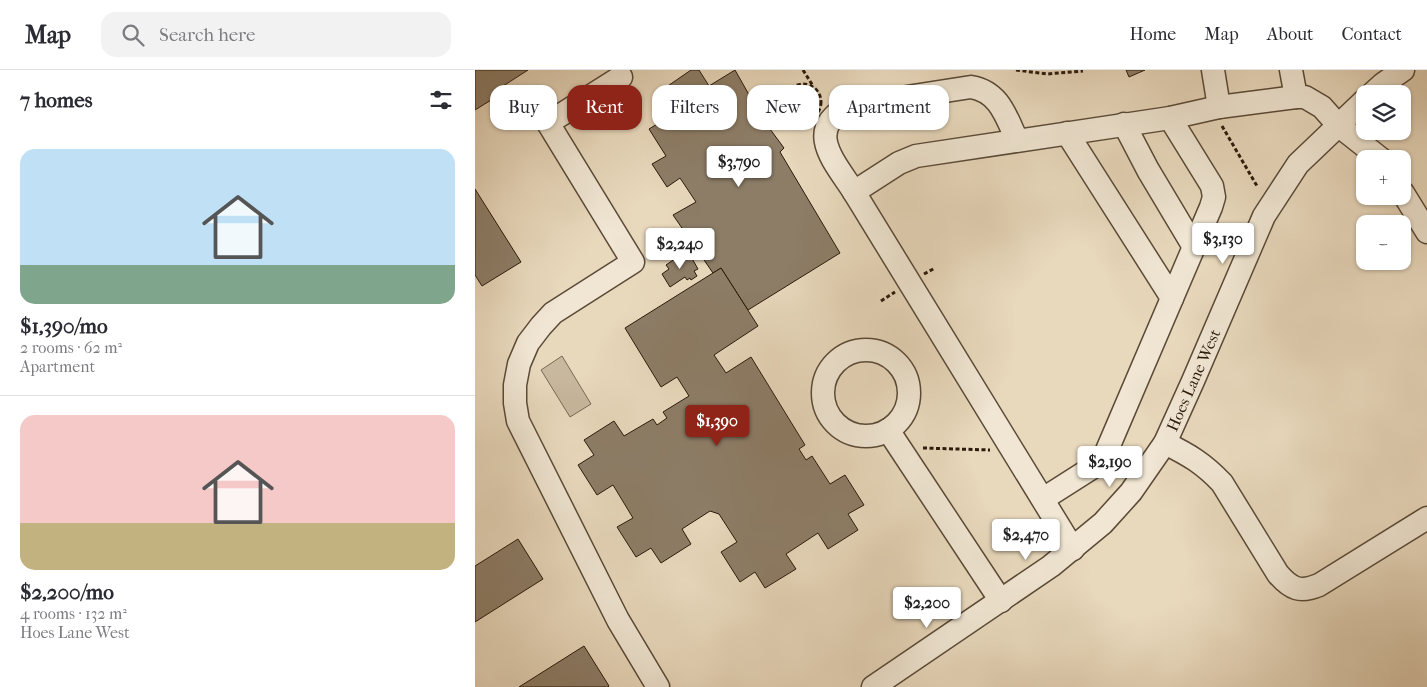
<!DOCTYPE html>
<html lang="en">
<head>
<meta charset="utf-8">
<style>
  :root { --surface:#fff; --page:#f2f2f3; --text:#2b2b33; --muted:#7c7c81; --line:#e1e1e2; --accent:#8f2418 }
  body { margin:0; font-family:"IM FELL French Canon",serif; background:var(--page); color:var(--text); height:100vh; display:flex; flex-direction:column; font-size:19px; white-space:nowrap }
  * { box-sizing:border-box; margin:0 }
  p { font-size:16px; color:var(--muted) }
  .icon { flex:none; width:28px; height:28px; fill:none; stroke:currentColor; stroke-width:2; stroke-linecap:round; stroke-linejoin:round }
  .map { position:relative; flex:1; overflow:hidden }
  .drawer { display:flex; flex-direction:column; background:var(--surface); width:475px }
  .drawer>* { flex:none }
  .hud { position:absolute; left:15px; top:15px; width:475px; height:45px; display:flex; gap:10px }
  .tools { position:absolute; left:881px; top:15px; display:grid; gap:10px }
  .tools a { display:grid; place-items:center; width:55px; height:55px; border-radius:10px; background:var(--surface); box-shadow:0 1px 4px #0004; font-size:25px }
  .price { position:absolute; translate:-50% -42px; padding:0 11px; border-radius:5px; background:#fff; color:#222; font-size:16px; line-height:32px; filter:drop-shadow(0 1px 2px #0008) }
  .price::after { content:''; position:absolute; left:50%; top:30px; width:15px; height:11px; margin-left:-8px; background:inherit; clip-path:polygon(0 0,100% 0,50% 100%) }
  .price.current { background:var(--accent); color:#fff }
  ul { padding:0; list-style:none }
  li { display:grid; align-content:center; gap:10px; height:265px; padding:0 20px }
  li+li { border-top:1px solid var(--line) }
  li span { display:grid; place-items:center; height:155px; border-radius:15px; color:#555 }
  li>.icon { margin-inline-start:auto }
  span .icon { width:90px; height:90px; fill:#fffc; stroke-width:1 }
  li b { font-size:21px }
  h2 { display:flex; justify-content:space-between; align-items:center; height:60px; padding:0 20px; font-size:21px }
  .chip { padding:0 18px; border-radius:15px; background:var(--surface); box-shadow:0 1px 4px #0004; font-size:18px; line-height:45px }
  .chip.current { background:var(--accent); color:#fff }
  header { display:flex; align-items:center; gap:30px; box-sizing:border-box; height:70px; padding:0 25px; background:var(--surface); border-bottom:1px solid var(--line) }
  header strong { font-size:24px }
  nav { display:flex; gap:28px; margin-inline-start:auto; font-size:18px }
  .search { width:350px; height:45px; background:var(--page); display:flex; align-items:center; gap:12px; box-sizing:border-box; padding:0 18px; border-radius:15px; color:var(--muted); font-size:19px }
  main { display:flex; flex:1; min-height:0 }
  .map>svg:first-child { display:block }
  .green { fill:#c8b89e; stroke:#796954 }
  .building { fill:#8d7d67; stroke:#2a1a0b }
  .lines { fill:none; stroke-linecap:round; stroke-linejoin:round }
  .minor-casing { stroke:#5a4a37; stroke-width:25 }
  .path { stroke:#2a1a0b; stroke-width:3; stroke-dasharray:4 2.5; stroke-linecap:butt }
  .minor { stroke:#f0e6d3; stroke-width:22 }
  .labels { text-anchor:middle; stroke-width:4; stroke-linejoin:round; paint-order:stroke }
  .street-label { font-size:16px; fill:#2a1a0b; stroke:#f0e6d3 }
</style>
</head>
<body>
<header>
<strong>Map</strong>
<div class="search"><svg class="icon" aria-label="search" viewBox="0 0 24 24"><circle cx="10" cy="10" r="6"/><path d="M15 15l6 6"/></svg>Search here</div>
<nav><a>Home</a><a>Map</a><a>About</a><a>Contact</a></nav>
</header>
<main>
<section class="drawer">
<h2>7 homes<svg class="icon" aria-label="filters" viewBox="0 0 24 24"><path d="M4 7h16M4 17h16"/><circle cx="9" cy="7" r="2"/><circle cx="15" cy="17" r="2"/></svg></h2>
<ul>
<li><span style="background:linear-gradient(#bfe0f5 75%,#7fa58c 0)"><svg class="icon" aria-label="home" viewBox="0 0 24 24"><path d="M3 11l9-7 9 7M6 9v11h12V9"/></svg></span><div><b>$1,390/mo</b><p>2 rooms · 62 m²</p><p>Apartment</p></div></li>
<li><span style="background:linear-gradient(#f6c9c9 70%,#c2b280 0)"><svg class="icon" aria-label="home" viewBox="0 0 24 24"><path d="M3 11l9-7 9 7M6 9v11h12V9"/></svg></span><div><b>$2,200/mo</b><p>4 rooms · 132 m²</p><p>Hoes Lane West</p></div></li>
</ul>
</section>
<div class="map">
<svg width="952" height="617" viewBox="0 0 952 617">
  <rect width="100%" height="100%" fill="#e8d8bc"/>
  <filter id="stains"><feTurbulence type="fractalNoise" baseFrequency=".004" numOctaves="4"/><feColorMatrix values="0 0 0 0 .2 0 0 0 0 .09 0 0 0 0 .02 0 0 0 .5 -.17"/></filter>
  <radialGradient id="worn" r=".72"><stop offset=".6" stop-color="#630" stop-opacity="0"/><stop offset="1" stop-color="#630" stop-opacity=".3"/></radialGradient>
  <!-- green -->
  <polygon class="green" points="87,286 116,334 95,347 66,300"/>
  <!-- building -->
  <g class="building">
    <polygon points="0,0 53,0 25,18 30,27 23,31 21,27 0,40"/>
    <polygon points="216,0 224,0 234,16 260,0 277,30 292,21 297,29 292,33 297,41 302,38 307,45 292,55 309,78 305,82 365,183 273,240 246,198 238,203 198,145 221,132 205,108 192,117 177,94 191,86 174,59 202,42 187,20"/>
    <polygon points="651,0 670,0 654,7"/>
    <polygon points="0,119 46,192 7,216 0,205"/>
    <polygon points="215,185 223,199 219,201 222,206 216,210 215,208 212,210 210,207 195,217 187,204 194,199 191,195 204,186 207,190"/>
    <polygon points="246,198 283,256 239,285 251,303 276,287 330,375 324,379 331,390 337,386 355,414 370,405 389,435 373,444 383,460 353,479 343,463 311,484 321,499 290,518 280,502 265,512 246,482 262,472 244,444 235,441 207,459 216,474 186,493 176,478 161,487 142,457 158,448 138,415 122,425 103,395 119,385 109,370 139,351 149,366 178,349 182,355 192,348 188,342 214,326 202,307 186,317 150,258"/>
    <polygon points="43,469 68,509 0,552 0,496"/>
    <polygon points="109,576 134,616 133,617 44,617"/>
  </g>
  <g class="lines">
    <!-- minor casing -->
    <g class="minor-casing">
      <g id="minor">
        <polyline points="738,0 744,37"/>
        <polyline points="816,0 821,27"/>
        <polyline points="146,7 73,53 158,192 78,243 66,256 53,273 44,294 40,315 40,333 43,351 143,550 183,617"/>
        <polyline points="897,24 908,14 928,0"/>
        <polyline points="649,54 673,100 719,177"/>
        <polyline points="592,63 697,228"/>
        <path d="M379,122C360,92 328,60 374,36L496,17C525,22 531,47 542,70"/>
        <polyline points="928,123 952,162"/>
        <circle cx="391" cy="323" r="43"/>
        <polyline points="413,360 526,531"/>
        <path d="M690,373C714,385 728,393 747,413L803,504C816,519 825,523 844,515L952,448"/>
        <polyline points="568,429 623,394 630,385 736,137 739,127 737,116 695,48"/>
        <polyline points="598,479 379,122 424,93 441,86 695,48 744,37 821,27 830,27 847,37 863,55 906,89"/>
        <polyline points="398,617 576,496 628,453 656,422 690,373 718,311 789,146 823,94 890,30"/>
      </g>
    </g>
    <!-- path -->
    <g class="path">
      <polyline points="328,0 338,16"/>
      <polyline points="541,0 572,4 608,1"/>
      <circle cx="328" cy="32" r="18"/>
      <polyline points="747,56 782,116"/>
      <polyline points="449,204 460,198"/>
      <polyline points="406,231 420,222"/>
      <polyline points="448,378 515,380"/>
    </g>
    <!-- minor -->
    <use href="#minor" class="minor"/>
  </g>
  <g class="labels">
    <!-- street labels -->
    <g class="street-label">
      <text transform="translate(718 310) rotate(-66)" y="6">Hoes Lane West</text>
    </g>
  </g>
  <rect width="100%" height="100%" filter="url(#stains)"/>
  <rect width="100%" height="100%" fill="url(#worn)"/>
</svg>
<div class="tools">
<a><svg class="icon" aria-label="layers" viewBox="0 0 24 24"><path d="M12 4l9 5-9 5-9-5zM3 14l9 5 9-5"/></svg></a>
<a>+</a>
<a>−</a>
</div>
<b class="price" style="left:264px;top:118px">$3,790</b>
<b class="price" style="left:748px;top:195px">$3,130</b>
<b class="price" style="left:205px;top:200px">$2,240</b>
<b class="price current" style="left:242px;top:377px">$1,390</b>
<b class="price" style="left:635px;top:418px">$2,190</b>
<b class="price" style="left:551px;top:491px">$2,470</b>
<b class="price" style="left:452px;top:559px">$2,200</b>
<div class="hud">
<a class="chip">Buy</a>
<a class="chip current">Rent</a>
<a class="chip">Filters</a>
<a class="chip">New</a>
<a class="chip">Apartment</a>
</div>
</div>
</main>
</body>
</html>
